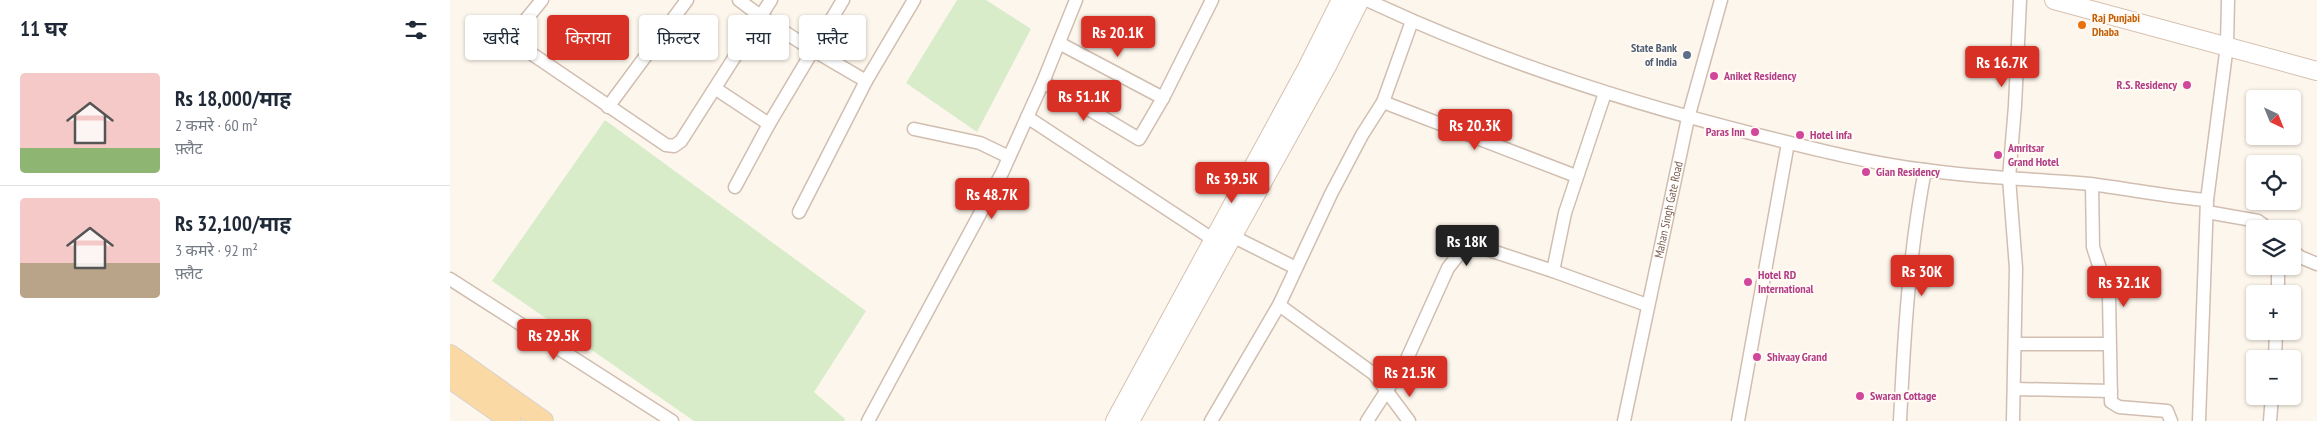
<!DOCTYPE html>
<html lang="hi">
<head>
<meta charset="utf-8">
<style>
  :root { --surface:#fff; --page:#f6f6f7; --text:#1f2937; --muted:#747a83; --line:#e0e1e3; --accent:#d93025 }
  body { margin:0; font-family:"PT Sans Narrow","Noto Sans Devanagari",sans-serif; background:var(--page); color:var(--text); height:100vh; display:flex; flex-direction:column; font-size:19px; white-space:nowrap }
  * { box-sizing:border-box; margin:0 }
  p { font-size:16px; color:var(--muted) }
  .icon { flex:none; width:28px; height:28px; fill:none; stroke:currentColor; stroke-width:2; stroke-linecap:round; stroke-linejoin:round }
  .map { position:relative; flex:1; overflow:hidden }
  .sheet { display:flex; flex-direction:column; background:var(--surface); width:450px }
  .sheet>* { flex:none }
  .banner { position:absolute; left:15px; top:15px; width:475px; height:45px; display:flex; gap:10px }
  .needle { width:32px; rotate:137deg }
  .fabs { position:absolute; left:1796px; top:90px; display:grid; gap:10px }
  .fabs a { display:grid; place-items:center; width:55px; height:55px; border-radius:5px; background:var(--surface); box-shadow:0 1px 4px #0004; font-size:25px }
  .price { position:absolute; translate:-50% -42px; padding:0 11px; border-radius:5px; background:var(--accent); color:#fff; font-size:16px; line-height:32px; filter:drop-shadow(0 1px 2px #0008) }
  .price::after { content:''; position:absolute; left:50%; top:30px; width:15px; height:11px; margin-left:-8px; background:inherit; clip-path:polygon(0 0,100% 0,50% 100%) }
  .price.on { background:#222; color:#fff }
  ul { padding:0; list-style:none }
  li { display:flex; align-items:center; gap:15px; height:125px; padding:0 20px }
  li+li { border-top:1px solid var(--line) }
  li span { display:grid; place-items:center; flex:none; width:140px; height:100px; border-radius:5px; color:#555 }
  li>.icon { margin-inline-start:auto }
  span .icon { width:60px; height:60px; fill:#fffc; stroke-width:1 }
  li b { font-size:21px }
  h2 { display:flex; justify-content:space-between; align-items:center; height:60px; padding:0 20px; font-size:21px }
  .chip { padding:0 18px; border-radius:5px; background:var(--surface); box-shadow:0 1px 4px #0004; font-size:18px; line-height:45px }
  .chip.on { background:var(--accent); color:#fff }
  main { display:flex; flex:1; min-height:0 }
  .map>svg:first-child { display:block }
  .green { fill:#d8ecc9 }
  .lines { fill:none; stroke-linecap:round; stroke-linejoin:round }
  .street-casing { stroke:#d1beb0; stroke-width:15 }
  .secondary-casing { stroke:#d6c0b0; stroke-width:20 }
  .primary-casing { stroke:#dad1cd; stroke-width:22 }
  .street { stroke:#fff; stroke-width:12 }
  .secondary { stroke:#fff; stroke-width:18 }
  .primary { stroke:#fbd9a5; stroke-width:20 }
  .food-dot { fill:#e8710a; stroke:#fffaf3; stroke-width:2 }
  .service-dot { fill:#5c6f8a; stroke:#fffaf3; stroke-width:2 }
  .hotel-dot { fill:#d1479c; stroke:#fffaf3; stroke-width:2 }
  .labels { text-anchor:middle; stroke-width:4.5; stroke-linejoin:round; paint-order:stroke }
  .food-label { font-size:12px; font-weight:bold; fill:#c56008; stroke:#fffaf3; text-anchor:start }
  .service-label { font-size:12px; font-weight:bold; fill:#4e5e75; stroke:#fffaf3; text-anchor:end }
  .hotel-label { font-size:12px; font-weight:bold; fill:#b23c85; stroke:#fffaf3; text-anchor:start }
  .street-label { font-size:12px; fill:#7a5c4d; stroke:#fffaf3 }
</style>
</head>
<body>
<main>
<section class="sheet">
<h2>11 घर<svg class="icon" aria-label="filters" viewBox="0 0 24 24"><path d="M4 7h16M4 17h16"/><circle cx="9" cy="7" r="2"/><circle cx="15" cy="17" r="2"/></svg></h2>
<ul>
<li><span style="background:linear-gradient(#f6c9c9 75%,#8fb573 0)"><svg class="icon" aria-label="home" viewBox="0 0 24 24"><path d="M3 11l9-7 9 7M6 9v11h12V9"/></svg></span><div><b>Rs 18,000/माह</b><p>2 कमरे · 60 m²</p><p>फ़्लैट</p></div></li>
<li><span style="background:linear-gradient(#f6c9c9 65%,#b9a48a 0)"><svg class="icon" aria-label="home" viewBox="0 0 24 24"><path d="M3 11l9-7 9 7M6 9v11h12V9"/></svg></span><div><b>Rs 32,100/माह</b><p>3 कमरे · 92 m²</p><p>फ़्लैट</p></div></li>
</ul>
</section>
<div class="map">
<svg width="1867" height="421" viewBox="0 0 1867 421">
  <rect width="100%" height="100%" fill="#fdf6ec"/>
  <!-- green -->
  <g class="green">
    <polygon points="507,0 536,0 581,29 527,132 456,83"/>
    <polygon points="155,120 416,311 364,392 395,419 394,421 244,421 42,281"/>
  </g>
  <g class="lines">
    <!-- street casing -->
    <g class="street-casing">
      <g id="street">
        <polyline points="92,0 60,39 216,145 224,146 231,141 321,0"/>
        <path d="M289,0C329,31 373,56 416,81L464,0"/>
        <path d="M917,0C1040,58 1172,101 1304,134C1360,148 1418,163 1475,170C1530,178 1585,179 1640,184C1680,189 1718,197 1757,200"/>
        <polyline points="609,43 713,98"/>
        <polyline points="593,82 689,139 713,98 762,0"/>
        <polyline points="266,89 319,124"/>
        <polyline points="933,102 1126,176"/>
        <polyline points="158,107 237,0"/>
        <polyline points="577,117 764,240"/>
        <polyline points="464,129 530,143 559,157"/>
        <polyline points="1642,185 1643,247 1659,296 1661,402 1669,407 1717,411 1721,421"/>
        <polyline points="285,187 319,124 393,0"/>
        <polyline points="349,212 416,81"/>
        <polyline points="1757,212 1808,221 1819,229"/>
        <polyline points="784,237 846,268"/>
        <polyline points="1842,250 1850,257 1867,264"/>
        <polyline points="1103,271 1115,213 1155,93"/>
        <polyline points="0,279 222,421"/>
        <polyline points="1828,294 1828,266"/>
        <polyline points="829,305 924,374 959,421"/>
        <polyline points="1566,344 1658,344"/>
        <polyline points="1825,359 1826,331"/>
        <polyline points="1565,389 1661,391"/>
        <polyline points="418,421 552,173 593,82 626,0"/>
        <polyline points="761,421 829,305 881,194 912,135 933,102 962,21"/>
        <polyline points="917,421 956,361 998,268 1009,254 1022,248 1033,248 1103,271 1197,305"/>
        <path id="s1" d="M1174,421L1238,118L1271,0"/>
        <polyline points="1288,421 1338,143"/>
        <path d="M1450,421C1454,337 1459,253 1475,170"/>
        <polyline points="1563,421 1566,268 1559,178 1565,106 1570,0"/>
        <polyline points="1749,421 1757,200 1777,45 1778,0"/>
        <polyline points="1820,421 1822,396"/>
      </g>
    </g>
    <!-- secondary casing -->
    <g class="secondary-casing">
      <g id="secondary">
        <polyline points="1604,0 1867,71"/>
        <polyline points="665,421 857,68 891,0"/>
        <polyline points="680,421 877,66 910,0"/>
      </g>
    </g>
    <!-- primary casing -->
    <g class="primary-casing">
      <g id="primary">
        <polyline points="0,355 93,421"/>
        <polyline points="0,378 61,421"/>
      </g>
    </g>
    <!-- street -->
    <use href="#street" class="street"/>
    <!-- secondary -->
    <use href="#secondary" class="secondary"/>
    <!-- primary -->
    <use href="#primary" class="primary"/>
  </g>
  <!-- markers -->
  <circle class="food-dot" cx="1632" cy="25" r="5"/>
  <circle class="service-dot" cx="1237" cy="55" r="5"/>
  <g class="hotel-dot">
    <circle cx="1264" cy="76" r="5"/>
    <circle cx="1737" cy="85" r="5"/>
    <circle cx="1305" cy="132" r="5"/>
    <circle cx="1350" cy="135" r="5"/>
    <circle cx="1548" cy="155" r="5"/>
    <circle cx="1416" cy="172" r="5"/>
    <circle cx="1298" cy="282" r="5"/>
    <circle cx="1307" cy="357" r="5"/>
    <circle cx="1410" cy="396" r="5"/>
  </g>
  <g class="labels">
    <!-- food labels -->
    <g class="food-label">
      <text x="1642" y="22">Raj Punjabi<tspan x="1642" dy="14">Dhaba</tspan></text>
    </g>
    <!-- service labels -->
    <g class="service-label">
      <text x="1227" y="52">State Bank<tspan x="1227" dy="14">of India</tspan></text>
    </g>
    <!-- hotel labels -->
    <g class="hotel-label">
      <text x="1274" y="80">Aniket Residency</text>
      <text x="1727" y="89" text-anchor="end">R.S. Residency</text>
      <text x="1295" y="136" text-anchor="end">Paras Inn</text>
      <text x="1360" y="139">Hotel infa</text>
      <text x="1558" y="152">Amritsar<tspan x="1558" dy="14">Grand Hotel</tspan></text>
      <text x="1426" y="176">Gian Residency</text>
      <text x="1308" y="279">Hotel RD<tspan x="1308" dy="14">International</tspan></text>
      <text x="1317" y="361">Shivaay Grand</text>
      <text x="1420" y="400">Swaran Cottage</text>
    </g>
    <!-- street labels -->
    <g class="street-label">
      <text dy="4" stroke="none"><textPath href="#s1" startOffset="216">Mahan Singh Gate Road</textPath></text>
    </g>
  </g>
</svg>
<div class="fabs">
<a><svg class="needle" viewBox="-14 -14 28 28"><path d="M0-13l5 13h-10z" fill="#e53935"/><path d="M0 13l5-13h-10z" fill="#747a83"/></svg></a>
<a><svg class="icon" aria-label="locate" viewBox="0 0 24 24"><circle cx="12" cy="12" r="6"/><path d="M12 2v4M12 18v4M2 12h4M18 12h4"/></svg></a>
<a><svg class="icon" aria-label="layers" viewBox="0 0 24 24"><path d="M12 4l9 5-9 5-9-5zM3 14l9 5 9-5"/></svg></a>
<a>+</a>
<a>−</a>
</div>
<b class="price" style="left:668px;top:58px">Rs 20.1K</b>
<b class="price" style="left:1552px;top:88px">Rs 16.7K</b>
<b class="price" style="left:634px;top:122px">Rs 51.1K</b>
<b class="price" style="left:1025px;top:151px">Rs 20.3K</b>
<b class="price" style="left:782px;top:204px">Rs 39.5K</b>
<b class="price" style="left:542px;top:220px">Rs 48.7K</b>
<b class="price on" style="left:1017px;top:267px">Rs 18K</b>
<b class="price" style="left:1472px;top:297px">Rs 30K</b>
<b class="price" style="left:1674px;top:308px">Rs 32.1K</b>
<b class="price" style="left:104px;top:361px">Rs 29.5K</b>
<b class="price" style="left:960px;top:398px">Rs 21.5K</b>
<div class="banner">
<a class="chip">खरीदें</a>
<a class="chip on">किराया</a>
<a class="chip">फ़िल्टर</a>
<a class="chip">नया</a>
<a class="chip">फ़्लैट</a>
</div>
</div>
</main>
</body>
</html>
